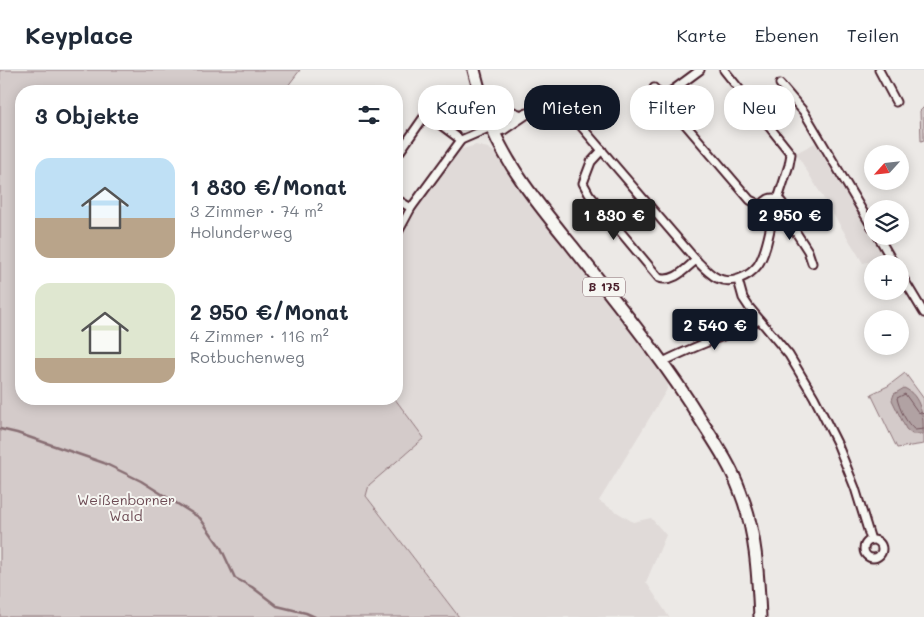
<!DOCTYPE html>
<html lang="de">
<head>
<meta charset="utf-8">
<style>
  :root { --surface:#fff; --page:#f6f6f7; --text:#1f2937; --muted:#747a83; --line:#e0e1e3; --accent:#111827 }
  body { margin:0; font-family:Mali,sans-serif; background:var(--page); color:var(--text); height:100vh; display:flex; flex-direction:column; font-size:19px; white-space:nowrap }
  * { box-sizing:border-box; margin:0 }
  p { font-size:16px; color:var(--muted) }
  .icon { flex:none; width:28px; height:28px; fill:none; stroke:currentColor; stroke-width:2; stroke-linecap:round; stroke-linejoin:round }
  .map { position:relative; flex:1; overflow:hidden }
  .drawer { position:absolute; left:15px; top:15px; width:388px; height:320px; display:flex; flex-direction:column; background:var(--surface); border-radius:20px; box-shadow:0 2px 12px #0003 }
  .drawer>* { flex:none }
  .guide { position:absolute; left:418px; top:15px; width:431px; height:45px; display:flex; gap:10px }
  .needle { width:32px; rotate:243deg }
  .tools { position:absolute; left:864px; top:75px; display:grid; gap:10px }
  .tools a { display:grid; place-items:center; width:45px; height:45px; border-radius:50%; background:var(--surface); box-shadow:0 2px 12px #0003; font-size:25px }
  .price { position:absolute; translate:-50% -42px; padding:0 11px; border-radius:5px; background:var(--accent); color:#fff; font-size:16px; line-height:32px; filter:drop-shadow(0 1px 2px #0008) }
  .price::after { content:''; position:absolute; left:50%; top:30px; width:15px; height:11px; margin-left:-8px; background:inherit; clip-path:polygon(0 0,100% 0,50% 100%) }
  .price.on { background:#222; color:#fff }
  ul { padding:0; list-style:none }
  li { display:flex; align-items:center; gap:15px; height:125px; padding:0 20px }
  li span { display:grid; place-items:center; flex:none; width:140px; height:100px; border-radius:15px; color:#555 }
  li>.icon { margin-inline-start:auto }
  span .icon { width:60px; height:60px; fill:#fffc; stroke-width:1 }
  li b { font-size:21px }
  h2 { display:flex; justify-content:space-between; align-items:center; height:60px; padding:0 20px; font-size:21px }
  .chip { padding:0 18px; border-radius:20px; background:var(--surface); box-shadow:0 2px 12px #0003; font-size:18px; line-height:45px }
  .chip.on { background:var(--accent); color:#fff }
  header { display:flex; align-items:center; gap:30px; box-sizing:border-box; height:70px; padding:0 25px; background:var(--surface); border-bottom:1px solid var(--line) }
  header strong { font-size:24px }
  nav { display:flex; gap:28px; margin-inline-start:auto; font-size:18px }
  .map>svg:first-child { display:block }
  .built { fill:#e0dad8 }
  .green { fill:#d4cbca; stroke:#8f757a }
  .water { fill:#b1a2a3; stroke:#886e73 }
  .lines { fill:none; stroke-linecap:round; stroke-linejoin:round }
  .shore { stroke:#73535b; stroke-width:1 }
  .stream { stroke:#886e73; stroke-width:2.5 }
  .minor-casing { stroke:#4a1f2b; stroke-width:11 }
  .primary-casing { stroke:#4a1f2b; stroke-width:15 }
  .minor { stroke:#f6f6f2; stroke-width:7 }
  .primary { stroke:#f6f6f2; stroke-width:11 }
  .labels { text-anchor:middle; stroke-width:4; stroke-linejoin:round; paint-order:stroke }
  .shield { fill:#f6f6f2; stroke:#7e6067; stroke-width:1 }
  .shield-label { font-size:12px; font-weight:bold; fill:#4a1f2b }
  .park-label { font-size:14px; fill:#6c4a53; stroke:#f6f6f2 }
</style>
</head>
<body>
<header>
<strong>Keyplace</strong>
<nav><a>Karte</a><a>Ebenen</a><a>Teilen</a></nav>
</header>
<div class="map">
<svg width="924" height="547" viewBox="0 0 924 547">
  <rect width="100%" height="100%" fill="#ece9e6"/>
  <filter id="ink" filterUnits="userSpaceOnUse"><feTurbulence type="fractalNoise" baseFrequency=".02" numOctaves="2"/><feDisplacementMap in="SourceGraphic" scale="10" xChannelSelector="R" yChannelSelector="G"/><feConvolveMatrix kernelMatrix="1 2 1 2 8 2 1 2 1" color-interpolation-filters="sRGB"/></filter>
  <g filter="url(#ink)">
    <!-- built -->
    <g class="built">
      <polygon points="815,73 885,188 863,193 796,83"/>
      <polygon points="476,75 488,78 497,84 513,110 633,262 669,312 666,321 599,431 633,452 651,448 666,465 646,512 669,547 459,547 366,426 368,415 424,368 395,329 396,178 401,164 415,139 459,80"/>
    </g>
    <!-- green -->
    <g class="green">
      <polygon points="0,0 300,0 284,21 21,21 21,329 395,329 424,368 369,415 366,426 459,547 0,547"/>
      <polygon points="924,37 924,70 921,71 920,41"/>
      <polygon points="905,303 924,329 924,374 897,378 871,324 888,316"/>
    </g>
    <!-- water -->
    <path class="water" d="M904,318C921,325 924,348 923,364H912L906,359L892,330L894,324Z"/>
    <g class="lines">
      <!-- shore -->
      <path class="shore" d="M924,344L918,342L905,324L897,328C899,338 906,353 915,360L924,359"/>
      <!-- stream -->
      <polyline class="stream" points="0,359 17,363 104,393 141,411 200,448 221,478 235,508 252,517 277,536 306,543 315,547"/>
      <!-- minor casing -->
      <g class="minor-casing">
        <g id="minor">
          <polyline points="724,0 791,84 789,95 778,129"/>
          <polyline points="879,0 896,32"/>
          <polyline points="780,14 804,42 872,157"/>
          <polyline points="654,18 750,130 762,136"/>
          <polyline points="662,28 700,0"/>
          <polyline points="483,30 493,38 509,40 519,44"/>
          <path d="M490,54C523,42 550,33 580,55L696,190C702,196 709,204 717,208C731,215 749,207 758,195C766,183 769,164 772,150"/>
          <polyline points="494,63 504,60 529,43"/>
          <path d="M602,80L591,92L583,113L589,124L659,208C674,213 685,199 696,190"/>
          <polyline points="396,87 426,44 461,70"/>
          <circle cx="773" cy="139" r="11"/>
          <polyline points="396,129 411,138"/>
          <polyline points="783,142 808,181 812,193"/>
          <polyline points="396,166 411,138 461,70 491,57"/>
          <polyline points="878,166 894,194"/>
          <polyline points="900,203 924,243"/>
          <polyline points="738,210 743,228 749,237 789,285 814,327 837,373 855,418 871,470"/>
          <path d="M661,293C693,276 727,266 759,250"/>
          <circle cx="873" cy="479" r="9"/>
        </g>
      </g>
      <!-- primary casing -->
      <g class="primary-casing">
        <path id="primary" d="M474,0C479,19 484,39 492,58C510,101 543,140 572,176C617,233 664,290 702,352C716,374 731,396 740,421C756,461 758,504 760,547"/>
      </g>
      <!-- minor -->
      <use href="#minor" class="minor"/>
      <!-- primary -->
      <use href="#primary" class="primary"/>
    </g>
  </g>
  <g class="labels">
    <!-- shield labels -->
    <rect class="shield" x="583" y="207.5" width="42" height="19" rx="4"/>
    <g class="shield-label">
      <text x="604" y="221">B 175</text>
    </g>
    <!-- park labels -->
    <g class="park-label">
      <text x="126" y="435">Weißenborner<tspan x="126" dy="16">Wald</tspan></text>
    </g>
  </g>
</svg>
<div class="tools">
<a><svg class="needle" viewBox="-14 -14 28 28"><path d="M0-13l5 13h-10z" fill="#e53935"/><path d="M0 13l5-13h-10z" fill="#747a83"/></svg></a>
<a><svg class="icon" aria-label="layers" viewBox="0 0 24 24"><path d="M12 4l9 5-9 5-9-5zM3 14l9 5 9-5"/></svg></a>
<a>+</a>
<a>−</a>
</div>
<b class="price on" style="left:614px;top:171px">1 830 €</b>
<b class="price" style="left:790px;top:171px">2 950 €</b>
<b class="price" style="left:715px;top:281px">2 540 €</b>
<div class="guide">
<a class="chip">Kaufen</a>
<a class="chip on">Mieten</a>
<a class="chip">Filter</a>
<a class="chip">Neu</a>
</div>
<section class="drawer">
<h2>3 Objekte<svg class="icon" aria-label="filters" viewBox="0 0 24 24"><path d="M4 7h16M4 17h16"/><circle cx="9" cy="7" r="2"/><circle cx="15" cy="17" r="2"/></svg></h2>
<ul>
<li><span style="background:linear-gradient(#bfe0f5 60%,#b9a48a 0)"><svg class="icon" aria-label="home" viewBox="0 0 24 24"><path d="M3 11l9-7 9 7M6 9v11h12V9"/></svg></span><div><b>1 830 €/Monat</b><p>3 Zimmer · 74 m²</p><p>Holunderweg</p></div></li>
<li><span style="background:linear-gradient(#dfe7d0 75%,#b9a48a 0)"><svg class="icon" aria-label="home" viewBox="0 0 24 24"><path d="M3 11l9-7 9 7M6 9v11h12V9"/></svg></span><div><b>2 950 €/Monat</b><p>4 Zimmer · 116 m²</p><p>Rotbuchenweg</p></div></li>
</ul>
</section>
</div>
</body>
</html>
